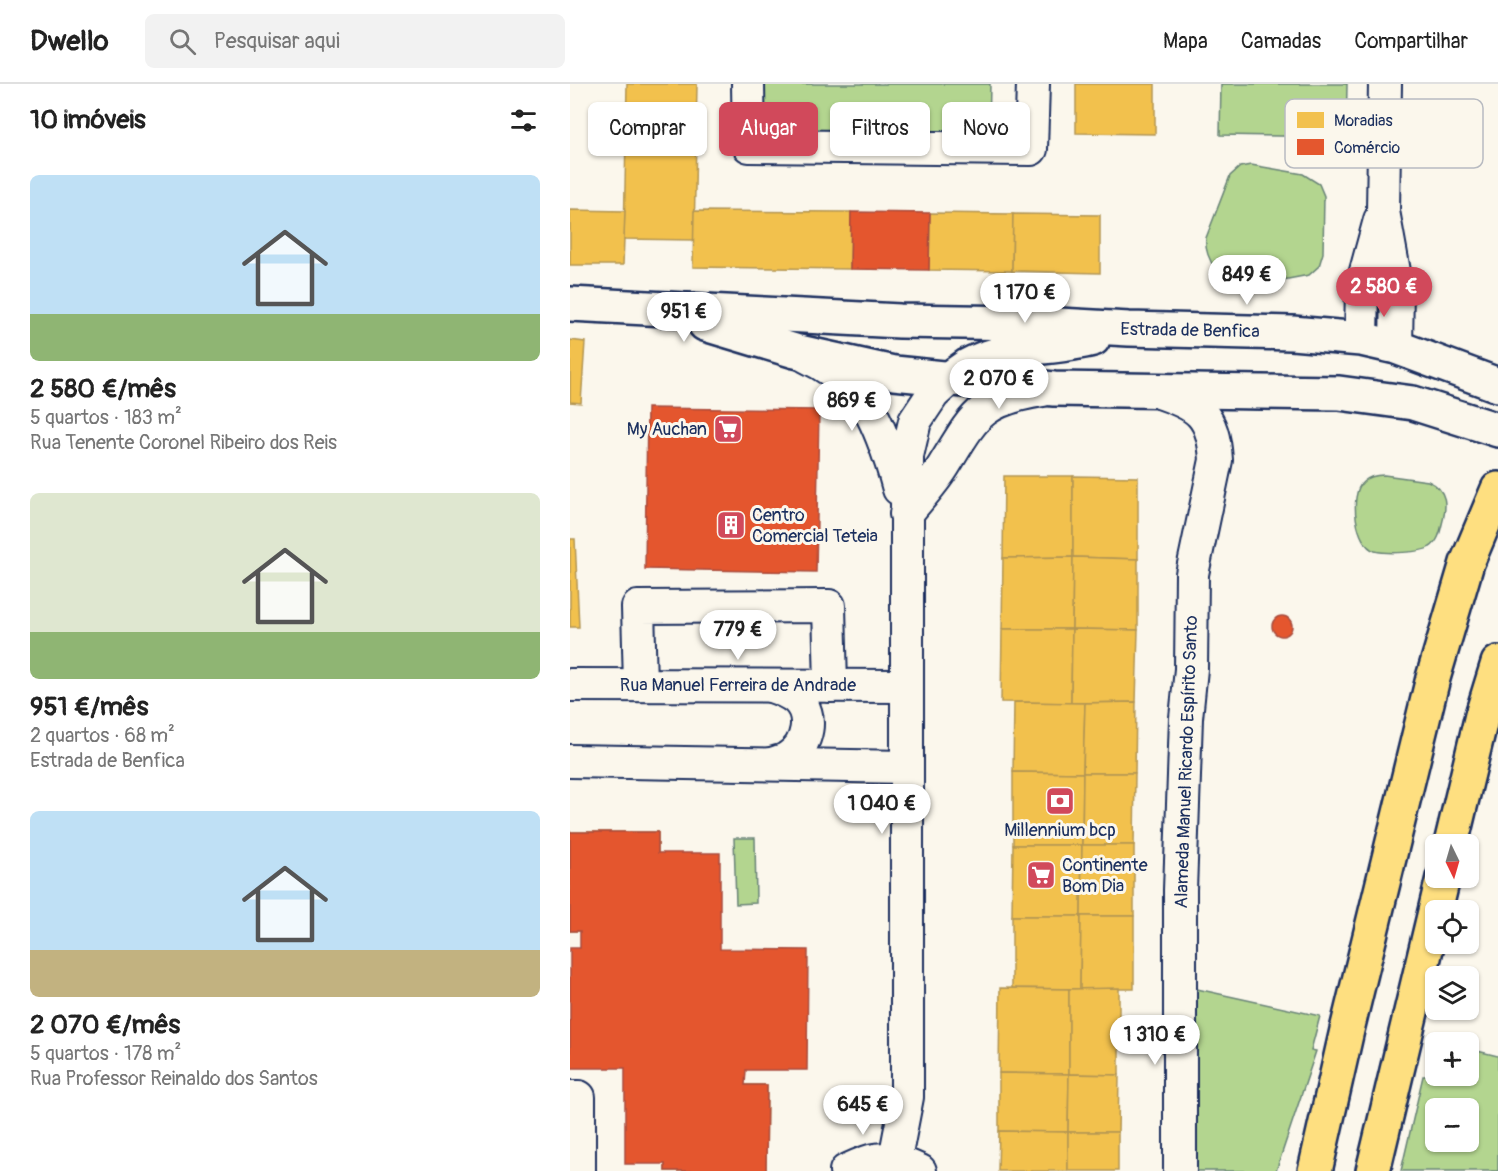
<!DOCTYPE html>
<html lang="pt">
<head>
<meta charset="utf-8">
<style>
  :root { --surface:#fff; --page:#f2f2f2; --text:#222; --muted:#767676; --line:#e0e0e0; --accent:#d1495b }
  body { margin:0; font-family:Pangolin,sans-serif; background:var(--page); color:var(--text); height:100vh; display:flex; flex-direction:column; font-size:22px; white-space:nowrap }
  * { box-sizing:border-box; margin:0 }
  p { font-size:20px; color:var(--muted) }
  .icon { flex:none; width:33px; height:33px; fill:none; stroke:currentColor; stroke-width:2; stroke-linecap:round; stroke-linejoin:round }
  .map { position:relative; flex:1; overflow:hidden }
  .panel { display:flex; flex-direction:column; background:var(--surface); width:570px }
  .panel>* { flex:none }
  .guide { position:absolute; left:18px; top:18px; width:570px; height:54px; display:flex; gap:12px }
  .needle { width:39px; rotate:175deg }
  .buttons { position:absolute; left:855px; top:750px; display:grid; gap:12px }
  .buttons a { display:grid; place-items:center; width:54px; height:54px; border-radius:9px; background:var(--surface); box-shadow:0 2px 4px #0004; font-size:30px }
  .price { position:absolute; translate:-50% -51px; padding:0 14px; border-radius:21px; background:#fff; color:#222; font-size:20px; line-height:39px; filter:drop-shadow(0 2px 3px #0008) }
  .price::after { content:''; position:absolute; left:50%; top:36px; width:18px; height:14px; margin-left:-9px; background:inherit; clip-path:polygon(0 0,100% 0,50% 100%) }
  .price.active { background:var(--accent); color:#fff }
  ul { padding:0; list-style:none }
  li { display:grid; align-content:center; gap:12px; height:318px; padding:0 30px }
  li span { display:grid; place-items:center; height:186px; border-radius:9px; color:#555 }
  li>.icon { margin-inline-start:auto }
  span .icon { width:108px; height:108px; fill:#fffc; stroke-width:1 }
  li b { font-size:26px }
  h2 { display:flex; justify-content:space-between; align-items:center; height:72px; padding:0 30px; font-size:26px }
  .chip { padding:0 21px; border-radius:9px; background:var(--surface); box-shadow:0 2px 4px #0004; font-size:21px; line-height:54px }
  .chip.active { background:var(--accent); color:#fff }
  header { display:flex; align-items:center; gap:36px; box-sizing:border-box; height:84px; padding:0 30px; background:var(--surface); border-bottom:2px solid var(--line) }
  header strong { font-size:28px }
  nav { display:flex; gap:33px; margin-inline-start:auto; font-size:21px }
  .search { width:420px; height:54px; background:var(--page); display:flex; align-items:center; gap:15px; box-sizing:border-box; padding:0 21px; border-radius:9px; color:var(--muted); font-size:22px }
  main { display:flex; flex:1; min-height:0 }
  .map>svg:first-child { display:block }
  .green { fill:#b3d58f; stroke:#678276; stroke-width:1.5; fill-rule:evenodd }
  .homes { fill:#f2c14e; stroke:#b29553; stroke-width:1.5 }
  .shops { fill:#e4572e; stroke:#a84b3c; stroke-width:1.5 }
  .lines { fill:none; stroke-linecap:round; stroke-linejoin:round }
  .minor-casing { stroke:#1b2f5e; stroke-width:36 }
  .tertiary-casing { stroke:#1b2f5e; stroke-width:38 }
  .trunk-casing { stroke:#1b2f5e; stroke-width:38 }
  .minor { stroke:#fbf7ec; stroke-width:32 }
  .tertiary { stroke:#fbf7ec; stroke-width:33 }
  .trunk { stroke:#fedf80; stroke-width:33 }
  .labels { text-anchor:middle; stroke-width:6; stroke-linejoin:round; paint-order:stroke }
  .street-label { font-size:18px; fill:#1b2f5e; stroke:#fbf7ec }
  .poi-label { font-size:18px; fill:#1b2f5e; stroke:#fbf7ec; text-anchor:start }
  .key { fill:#fbf7ec; stroke:#b8bbc1; stroke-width:1.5 }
  .key-label { font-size:16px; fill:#1b2f5e }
</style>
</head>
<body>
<header>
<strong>Dwello</strong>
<div class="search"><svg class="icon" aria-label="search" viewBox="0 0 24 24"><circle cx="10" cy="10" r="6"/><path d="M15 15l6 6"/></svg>Pesquisar aqui</div>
<nav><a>Mapa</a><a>Camadas</a><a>Compartilhar</a></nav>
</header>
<main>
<section class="panel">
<h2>10 imóveis<svg class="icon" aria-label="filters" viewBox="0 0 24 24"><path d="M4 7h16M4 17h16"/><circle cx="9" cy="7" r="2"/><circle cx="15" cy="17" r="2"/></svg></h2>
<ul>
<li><span style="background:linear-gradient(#bfe0f5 75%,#8fb573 0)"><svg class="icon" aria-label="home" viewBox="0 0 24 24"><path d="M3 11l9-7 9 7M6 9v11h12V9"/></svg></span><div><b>2 580 €/mês</b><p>5 quartos · 183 m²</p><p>Rua Tenente Coronel Ribeiro dos Reis</p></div></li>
<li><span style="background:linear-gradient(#dfe7d0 75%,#8fb573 0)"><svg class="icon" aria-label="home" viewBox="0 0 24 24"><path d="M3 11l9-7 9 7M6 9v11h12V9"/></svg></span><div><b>951 €/mês</b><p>2 quartos · 68 m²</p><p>Estrada de Benfica</p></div></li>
<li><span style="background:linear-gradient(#bfe0f5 75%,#c2b280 0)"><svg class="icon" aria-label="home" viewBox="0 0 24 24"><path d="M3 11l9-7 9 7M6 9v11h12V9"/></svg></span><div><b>2 070 €/mês</b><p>5 quartos · 178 m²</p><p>Rua Professor Reinaldo dos Santos</p></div></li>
</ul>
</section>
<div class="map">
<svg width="928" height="1087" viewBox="0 0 928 1087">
  <rect width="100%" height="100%" fill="#fbf7ec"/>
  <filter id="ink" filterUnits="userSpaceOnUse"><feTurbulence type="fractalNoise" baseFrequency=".0167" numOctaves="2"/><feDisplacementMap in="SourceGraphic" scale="12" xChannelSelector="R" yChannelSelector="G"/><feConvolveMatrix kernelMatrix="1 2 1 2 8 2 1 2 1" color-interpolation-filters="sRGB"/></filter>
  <g filter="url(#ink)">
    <!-- green -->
    <g class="green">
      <polygon points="191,0 420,0 419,48 191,45"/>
      <polygon points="651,0 777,0 776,53 650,51"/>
      <path d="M681,81L733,90L749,100L754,112L753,169L749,182L739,191L676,203C654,205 633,174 636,154L660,92L670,83Z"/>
      <path d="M814,391L858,397C878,406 877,422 872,440C870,449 868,458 860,463C851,469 816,470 805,467C785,461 779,410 793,398C799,392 806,391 814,391Z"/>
      <polygon points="164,754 185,754 186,819 166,820"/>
      <polygon points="627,905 750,932 741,966 746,967 706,1087 617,1087"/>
      <path d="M866,958V992H898L899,965L928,972V1087H831L853,992H858L866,958H869ZM898,1024V1058H866V1024Z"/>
    </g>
    <!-- homes -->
    <g class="homes">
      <polygon points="57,0 127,0 124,156 54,155"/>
      <polygon points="506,0 585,0 585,50 506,49"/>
      <polygon points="0,126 55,127 53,181 0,181"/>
      <polygon points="124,127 281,128 280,185 123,183"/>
      <polygon points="360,129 443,130 442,187 359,186"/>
      <polygon points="443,130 530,131 530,189 442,187"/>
      <polygon points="0,256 15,258 11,319 0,318"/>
      <polygon points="434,392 503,392 503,473 433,474"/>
      <polygon points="503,392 568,393 568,475 503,473"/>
      <polygon points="0,455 5,455 9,543 0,543"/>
      <polygon points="503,473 502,545 432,545 433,474"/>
      <polygon points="503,473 568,475 568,546 502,545"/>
      <polygon points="432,545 502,545 501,619 431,618"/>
      <polygon points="502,545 568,546 566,618 501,619"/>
      <polygon points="444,618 515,619 513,689 443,688"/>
      <polygon points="566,618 565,689 513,689 515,619"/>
      <polygon points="443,688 513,689 512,761 443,761"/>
      <polygon points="513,689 565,689 564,761 512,761"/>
      <rect x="0" y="748" width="88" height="99"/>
      <polygon points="443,761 512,761 511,832 442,832"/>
      <polygon points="512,761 564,761 564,832 511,832"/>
      <polygon points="442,832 511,832 510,905 442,904"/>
      <polygon points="511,832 564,832 564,905 510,905"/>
      <polygon points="430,904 499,905 499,990 429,989"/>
      <polygon points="549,904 549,991 499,990 499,905"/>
      <polygon points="429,989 499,990 498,1048 429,1047"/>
      <polygon points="499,990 549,991 548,1048 498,1048"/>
      <polygon points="96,1000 197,1001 196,1087 95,1087"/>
      <polygon points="429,1047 498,1048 498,1087 428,1087"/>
      <rect x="498" y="1048" width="50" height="39"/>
    </g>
    <!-- shops -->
    <g class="shops">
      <polygon points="281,128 360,129 359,186 280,185"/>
      <polygon points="77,324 249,326 246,488 75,485"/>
      <circle cx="712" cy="542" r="10"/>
      <polygon points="0,748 88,748 88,769 150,769 150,865 238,866 237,986 176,986 175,1001 197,1001 196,1087 95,1087 95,1080 55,1080 55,984 0,984 0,864 10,864 10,847 0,847"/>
    </g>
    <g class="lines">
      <!-- minor casing -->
      <g class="minor-casing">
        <g id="minor">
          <polyline points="178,0 179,62 461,65 463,0"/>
          <polyline points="815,0 813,127 827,204 826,263"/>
          <polyline points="791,255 792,202 810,136"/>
          <path d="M236,272C255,281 271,292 286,307C305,326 322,378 329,405"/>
          <path d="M586,307C629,321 643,330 646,376L622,490L621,585L616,634L610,806V1087"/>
          <path d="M336,430C348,415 363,399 373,383C405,331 409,316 473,306"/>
          <polyline points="0,601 336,602"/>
          <polyline points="70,601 68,523 259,522 261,602"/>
          <path d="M201,602C210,605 219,608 227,615C244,631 238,661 219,673C214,677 207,678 201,680"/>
          <polyline points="0,677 336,683"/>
          <polyline points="0,1013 9,1013 9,1087"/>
          <polyline points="325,1075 337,1013 337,372 345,337 363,310 378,296"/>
          <path d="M276,1087C309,1071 317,1072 350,1087"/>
        </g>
      </g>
      <!-- tertiary casing -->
      <g class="tertiary-casing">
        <g id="tertiary">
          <polyline points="0,220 330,237 454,239 559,245 722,249 791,255 826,263 928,301"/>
          <polyline points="135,240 225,267 324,289 484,305 769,309 843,319 928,346"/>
          <path d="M378,296C384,291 391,286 397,282C435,261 482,266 523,255"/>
        </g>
      </g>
      <!-- trunk casing -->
      <g class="trunk-casing">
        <g id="trunk">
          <polyline points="881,760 912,631 928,579"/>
          <polyline points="745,1087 777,946 863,594 897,479 928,405"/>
          <polyline points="803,1087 873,794"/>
        </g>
      </g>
      <!-- minor -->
      <use href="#minor" class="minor"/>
      <!-- tertiary -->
      <use href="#tertiary" class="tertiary"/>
      <!-- trunk -->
      <use href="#trunk" class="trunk"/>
    </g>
  </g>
  <!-- icons -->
  <defs>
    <g id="supermarket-square" transform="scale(1.5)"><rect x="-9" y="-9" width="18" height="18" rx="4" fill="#d1495b" stroke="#fbf7ec"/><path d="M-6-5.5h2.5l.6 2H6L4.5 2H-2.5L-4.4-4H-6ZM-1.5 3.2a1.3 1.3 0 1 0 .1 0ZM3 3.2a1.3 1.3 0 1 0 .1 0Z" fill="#fff"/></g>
    <g id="building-square" transform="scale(1.5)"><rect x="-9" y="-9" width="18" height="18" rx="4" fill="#d1495b" stroke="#fbf7ec"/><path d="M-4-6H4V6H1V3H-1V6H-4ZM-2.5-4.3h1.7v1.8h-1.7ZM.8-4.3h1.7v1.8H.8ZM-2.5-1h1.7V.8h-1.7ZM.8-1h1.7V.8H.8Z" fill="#fff"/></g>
    <g id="bank-square" transform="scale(1.5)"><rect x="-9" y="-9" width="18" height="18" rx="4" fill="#d1495b" stroke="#fbf7ec"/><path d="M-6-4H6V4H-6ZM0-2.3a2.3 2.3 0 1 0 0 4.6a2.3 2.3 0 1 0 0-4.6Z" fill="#fff"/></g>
  </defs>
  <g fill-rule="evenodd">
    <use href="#supermarket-square" x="158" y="345"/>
    <use href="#building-square" x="161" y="441"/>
    <use href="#bank-square" x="490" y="717"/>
    <use href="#supermarket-square" x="471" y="791"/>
  </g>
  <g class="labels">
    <!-- street labels -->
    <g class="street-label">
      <text transform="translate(620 246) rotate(1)" y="6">Estrada de Benfica</text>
      <text x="168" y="607">Rua Manuel Ferreira de Andrade</text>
      <text transform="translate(616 678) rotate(-88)" y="6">Alameda Manuel Ricardo Espírito Santo</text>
    </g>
    <!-- poi labels -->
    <g class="poi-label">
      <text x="137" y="351" text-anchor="end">My Auchan</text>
      <text x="182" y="437">Centro<tspan x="182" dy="21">Comercial Teteia</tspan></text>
      <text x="490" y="752" text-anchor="middle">Millennium bcp</text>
      <text x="492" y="787">Continente<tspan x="492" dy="21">Bom Dia</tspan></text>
    </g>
  </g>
  <!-- legend -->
  <rect x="715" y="15" width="198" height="69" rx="9" class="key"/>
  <rect x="727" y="28" width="27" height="16" fill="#f2c14e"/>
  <rect x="727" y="55" width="27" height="16" fill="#e4572e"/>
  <g class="key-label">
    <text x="764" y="42">Moradias</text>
    <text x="764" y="69">Comércio</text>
  </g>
</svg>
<div class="buttons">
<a><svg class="needle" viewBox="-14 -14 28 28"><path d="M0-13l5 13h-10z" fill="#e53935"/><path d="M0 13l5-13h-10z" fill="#767676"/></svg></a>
<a><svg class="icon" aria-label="locate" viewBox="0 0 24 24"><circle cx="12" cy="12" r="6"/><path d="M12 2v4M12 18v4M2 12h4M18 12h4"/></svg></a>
<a><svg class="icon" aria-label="layers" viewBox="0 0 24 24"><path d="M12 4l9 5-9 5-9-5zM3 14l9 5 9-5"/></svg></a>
<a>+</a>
<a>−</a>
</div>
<b class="price" style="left:677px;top:222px">849 €</b>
<b class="price active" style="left:814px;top:234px">2 580 €</b>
<b class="price" style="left:455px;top:240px">1 170 €</b>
<b class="price" style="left:114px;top:259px">951 €</b>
<b class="price" style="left:429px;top:326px">2 070 €</b>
<b class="price" style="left:282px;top:348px">869 €</b>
<b class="price" style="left:168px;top:577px">779 €</b>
<b class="price" style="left:312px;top:751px">1 040 €</b>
<b class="price" style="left:585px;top:982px">1 310 €</b>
<b class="price" style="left:293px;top:1052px">645 €</b>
<div class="guide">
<a class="chip">Comprar</a>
<a class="chip active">Alugar</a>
<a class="chip">Filtros</a>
<a class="chip">Novo</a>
</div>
</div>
</main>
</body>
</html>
